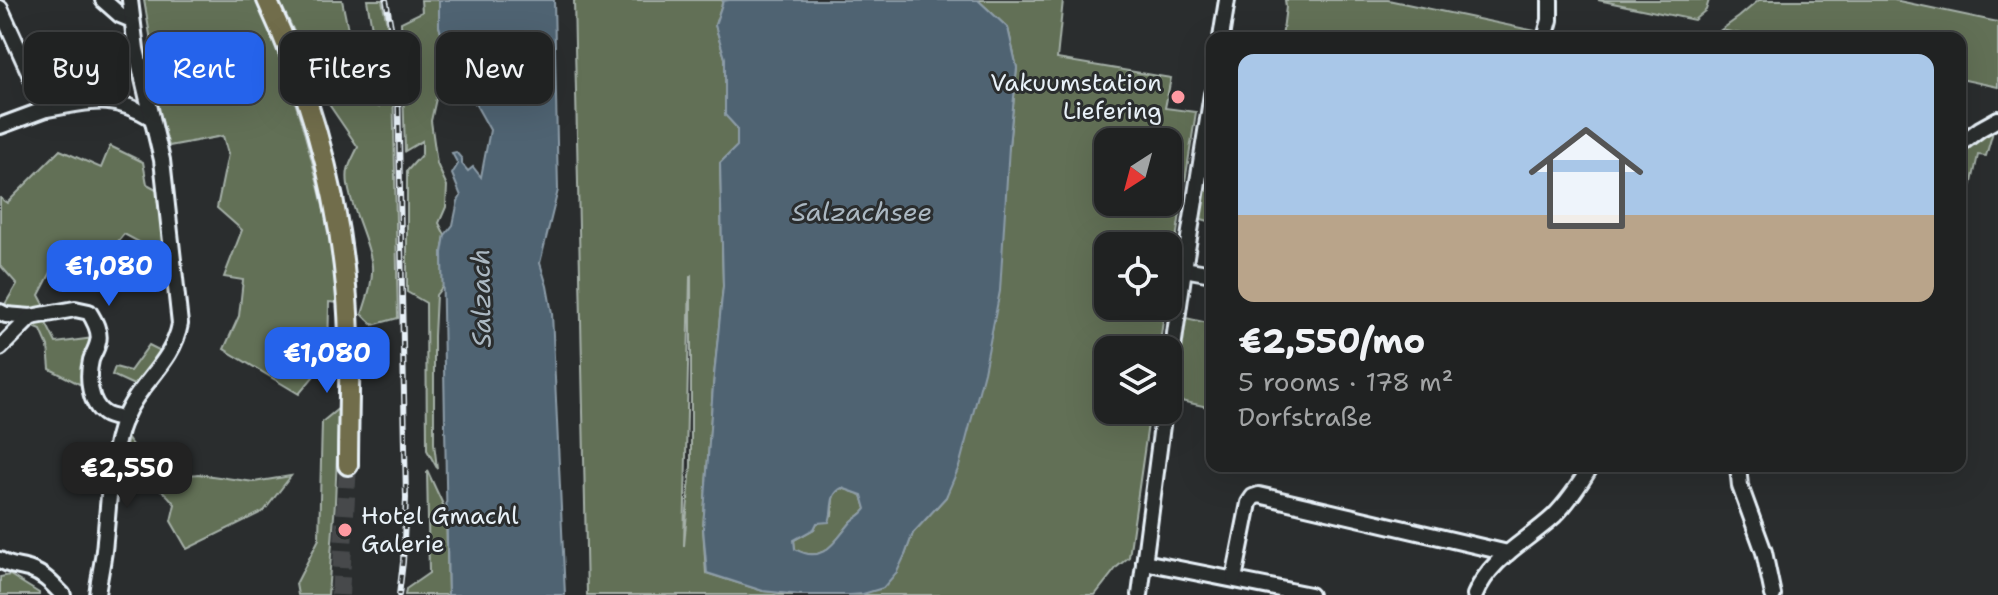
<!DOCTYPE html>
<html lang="en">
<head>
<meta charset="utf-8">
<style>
  :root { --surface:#202222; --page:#282a2a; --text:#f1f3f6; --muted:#a2a4a5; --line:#3d3f40; --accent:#2563eb }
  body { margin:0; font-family:"Shantell Sans",sans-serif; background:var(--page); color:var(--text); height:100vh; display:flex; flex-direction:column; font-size:30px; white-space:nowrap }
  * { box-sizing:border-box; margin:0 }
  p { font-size:26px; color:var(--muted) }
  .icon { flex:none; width:44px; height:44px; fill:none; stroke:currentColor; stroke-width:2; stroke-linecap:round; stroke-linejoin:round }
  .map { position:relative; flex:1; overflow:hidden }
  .panel { position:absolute; left:1206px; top:32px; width:760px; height:440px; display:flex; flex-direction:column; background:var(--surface); border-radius:16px; box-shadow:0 8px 32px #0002,0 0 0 2px var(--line) }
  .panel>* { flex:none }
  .top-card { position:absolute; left:24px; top:32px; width:760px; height:72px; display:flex; gap:16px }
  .needle { width:52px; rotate:216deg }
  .fabs { position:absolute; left:1094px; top:128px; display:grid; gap:16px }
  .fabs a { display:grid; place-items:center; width:88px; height:88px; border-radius:16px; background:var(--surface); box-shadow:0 8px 32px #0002,0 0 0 2px var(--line); font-size:40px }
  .price { position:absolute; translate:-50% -68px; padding:0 18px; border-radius:16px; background:var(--accent); color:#fff; font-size:26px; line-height:52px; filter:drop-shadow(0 2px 4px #0008) }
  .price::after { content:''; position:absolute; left:50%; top:48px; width:24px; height:18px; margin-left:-12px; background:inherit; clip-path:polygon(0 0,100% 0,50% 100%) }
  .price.current { background:#222; color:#fff }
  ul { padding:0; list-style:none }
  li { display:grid; align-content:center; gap:16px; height:424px; padding:0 32px }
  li+li { border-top:2px solid var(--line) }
  li span { display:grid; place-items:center; height:248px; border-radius:16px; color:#555 }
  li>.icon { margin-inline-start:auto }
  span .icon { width:144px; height:144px; fill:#fffc; stroke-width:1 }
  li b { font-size:34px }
  .pill { padding:0 28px; border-radius:16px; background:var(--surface); box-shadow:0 8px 32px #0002,0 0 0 2px var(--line); font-size:28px; line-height:72px }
  .pill.current { background:var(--accent); color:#fff }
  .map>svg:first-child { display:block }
  .green { fill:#626f57; stroke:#a5b0a8; stroke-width:2; fill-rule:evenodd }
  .water { fill:#4f6372; stroke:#8c9ca8; stroke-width:2; fill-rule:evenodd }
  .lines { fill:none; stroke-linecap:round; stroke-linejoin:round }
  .major-tunnel { stroke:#464a4c; stroke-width:18; stroke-dasharray:18 9; stroke-linecap:butt }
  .minor-casing { stroke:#e8f1f8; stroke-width:20 }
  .major-casing { stroke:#e8f1f8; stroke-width:24 }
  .minor { stroke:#2a2d2e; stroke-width:14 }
  .major { stroke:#716d4b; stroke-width:18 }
  .rail-casing { stroke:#e8f1f8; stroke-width:6 }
  .rail { stroke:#2a2d2e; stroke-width:3; stroke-dasharray:9; stroke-linecap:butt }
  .poi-dot { fill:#ff9aa2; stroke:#2a2d2e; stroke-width:3 }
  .labels { text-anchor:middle; stroke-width:6; stroke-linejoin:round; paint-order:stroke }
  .poi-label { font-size:24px; fill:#e8f1f8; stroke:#2a2d2e; text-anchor:end }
  .water-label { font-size:26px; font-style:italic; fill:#abb8c2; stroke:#2a2d2e }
</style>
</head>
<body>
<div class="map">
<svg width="1998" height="595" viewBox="0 0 1998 595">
  <rect width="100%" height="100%" fill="#2a2d2e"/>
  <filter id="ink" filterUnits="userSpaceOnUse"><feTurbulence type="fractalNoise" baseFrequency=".0125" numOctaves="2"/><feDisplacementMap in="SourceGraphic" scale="16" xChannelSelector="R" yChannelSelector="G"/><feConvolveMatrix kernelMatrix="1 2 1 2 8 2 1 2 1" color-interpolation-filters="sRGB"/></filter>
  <g filter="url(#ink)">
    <!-- green -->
    <g class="green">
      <path d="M144,0H257C283,59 302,119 317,181C327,222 336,261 339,303L329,302L328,359L299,394L224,349L239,316L243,280L224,277L242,230L217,208L228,154L223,136L169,146L152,85L158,82Z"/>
      <path d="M279,0H342L353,54V89L360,102L379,107L377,57L367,0H382L388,28L393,79L398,318L373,325L362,314C367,298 373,283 372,266C369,237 343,195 348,170C350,162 355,154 358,147L328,103Z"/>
      <polygon points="421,0 439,0 439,26 447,53 448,88 437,94 431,121 437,164 447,186 446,207 439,223 445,235 442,253 443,286 436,295 434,336 434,443 437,468 427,450 426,303 407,292 407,171 422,154 422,141 405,151 401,22 422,12"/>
      <path d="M574,0H729L723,1L715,25L725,58V114L737,128V147L720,163L723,286L713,386L703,528L706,573L763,591L800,595H587ZM691,276V466L684,546L690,277Z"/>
      <path d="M978,0H1063L1057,59L1171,78L1165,108L1196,112L1168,290V246H1108V306H1165L1159,350H1108V410H1150L1129,557L1117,567L1095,595H850L863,594L905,555L913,533L946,497L1009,146L1017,68L1008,28ZM1108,142H1168V202H1108Z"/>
      <polygon points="1285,0 1388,0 1564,37 1282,38 1286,7"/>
      <polygon points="1598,0 1709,0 1706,10 1694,20"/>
      <polygon points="1759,0 1894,0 1998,22 1998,87 1960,79 1960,38 1762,38 1721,30 1739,17"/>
      <polygon points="1998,123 1998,128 1994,128 1986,156 1978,155 1965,214 1960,213 1960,150"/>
      <polygon points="110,146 143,162 147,184 158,190 167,257 124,234 94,271 60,255 39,295 47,310 1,311 17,284 0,265 0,198 7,203 60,150 101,168"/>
      <polygon points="1207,170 1212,171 1212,222 1198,218"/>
      <polygon points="43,317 56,343 94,338 87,388 50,369 48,346 41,330 29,325"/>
      <polygon points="1186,318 1212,324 1212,408 1172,399"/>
      <polygon points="149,345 165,353 147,377 136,386 112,375 115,367 130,371"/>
      <polygon points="339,408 335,502 328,595 298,595 296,584 319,539 322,422"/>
      <path d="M128,439L134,448L165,461L182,476L198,474L254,482L291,476L264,511L187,549L171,521L175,504C170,498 163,489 155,487C147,485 151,489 142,487C134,484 128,479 118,476Z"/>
      <polygon points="427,470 446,511 448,595 405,595 406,589 429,573"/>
      <path d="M842,488L862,495L866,509C862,515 857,516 852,521C836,539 825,566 795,549L794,540L814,529L817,523L832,515C834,503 829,494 842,488Z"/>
      <polygon points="10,575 39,593 39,595 0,595 0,577"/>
    </g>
    <!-- water -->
    <g class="water">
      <polygon points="439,0 554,0 558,190 540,263 547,286 552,313 565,595 448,595 442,253 445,235 453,225 458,201 461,196 452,174 458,164 452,153 456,152 462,159 462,164 468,171 473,167 481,177 490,130 447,53 439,26"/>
      <path d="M729,0H978L1008,28L1017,68L1009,146L1000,291L984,372L959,467L946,497L913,533L905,555L897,572L883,588L863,594L850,595H800L763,591L707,573L703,528L713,386L723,286L720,163L737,146V128L725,115V58L715,25L723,1ZM842,488L862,495L866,509C862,515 857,517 852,521C836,539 824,566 795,549L794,540L814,529L817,523L829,522C834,510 828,495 842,488Z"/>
    </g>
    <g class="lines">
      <!-- major-tunnel -->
      <polyline class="major-tunnel" points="340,595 348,465"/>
      <!-- minor casing -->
      <g class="minor-casing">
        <g id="minor">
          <polyline points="103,0 120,15 132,20"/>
          <path d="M0,8L46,109C90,102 111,93 152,118"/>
          <polyline points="1547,31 1550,20 1550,0"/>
          <polyline points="1221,38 1227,0"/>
          <polyline points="0,126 46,109"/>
          <polyline points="1960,144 1980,129 1998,119"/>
          <polyline points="1184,269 1212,274"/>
          <path d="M0,312L6,315L31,317L75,309L89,312C94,320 101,332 98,342C97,348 93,354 91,360C87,377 89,404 105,414C110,417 118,418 124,420"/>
          <polyline points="0,348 31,317"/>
          <polyline points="1168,384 1184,269 1212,94"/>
          <polyline points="1738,466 1740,486 1764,552 1773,595"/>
          <path d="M0,560C10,567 20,566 31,570C45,575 53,585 63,595"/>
          <polyline points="1144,562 1310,595"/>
          <polyline points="1234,579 1249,503 1253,497 1259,495 1508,553"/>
          <path d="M97,595C99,577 104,559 105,540C109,503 110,453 124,419C138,384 173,363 180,324L162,160L136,49L130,0"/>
          <polyline points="1140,595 1164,410"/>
          <path d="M1475,595C1491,557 1525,543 1554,516C1569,501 1580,484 1591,466"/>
        </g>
      </g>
      <!-- major casing -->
      <g class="major-casing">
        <path id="major" d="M267,0C309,90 337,188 346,287C352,346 348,406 348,465"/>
      </g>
      <!-- minor -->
      <use href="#minor" class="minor"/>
      <!-- major -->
      <use href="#major" class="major"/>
      <!-- rail casing -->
      <g class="rail-casing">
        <polyline id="rail" points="386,0 394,43 398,86 406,498 403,562 399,595"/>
      </g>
      <!-- rail -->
      <use href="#rail" class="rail"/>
    </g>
  </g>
  <!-- markers -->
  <g class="poi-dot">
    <circle cx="1178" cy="97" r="8"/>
    <circle cx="345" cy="530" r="8"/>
  </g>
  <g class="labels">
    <!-- poi labels -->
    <g class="poi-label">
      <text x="1162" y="91">Vakuumstation<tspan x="1162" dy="28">Liefering</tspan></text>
      <text x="361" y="524" text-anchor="start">Hotel Gmachl<tspan x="361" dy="28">Galerie</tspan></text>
    </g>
    <!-- water labels -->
    <g class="water-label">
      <text x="862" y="221">Salzachsee</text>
      <text transform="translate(481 298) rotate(-91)" y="9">Salzach</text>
    </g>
  </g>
</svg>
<div class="fabs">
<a><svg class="needle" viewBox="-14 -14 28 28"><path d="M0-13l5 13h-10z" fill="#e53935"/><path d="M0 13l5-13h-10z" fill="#a2a4a5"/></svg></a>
<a><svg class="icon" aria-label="locate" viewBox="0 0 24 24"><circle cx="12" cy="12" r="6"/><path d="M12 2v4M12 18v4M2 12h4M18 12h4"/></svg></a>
<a><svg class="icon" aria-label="layers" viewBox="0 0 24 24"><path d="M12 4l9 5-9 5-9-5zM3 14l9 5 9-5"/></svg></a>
</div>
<b class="price" style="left:109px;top:308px">€1,080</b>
<b class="price" style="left:327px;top:395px">€1,080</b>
<b class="price current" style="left:127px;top:510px">€2,550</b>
<div class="top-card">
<a class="pill">Buy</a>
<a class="pill current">Rent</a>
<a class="pill">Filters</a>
<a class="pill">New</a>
</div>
<section class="panel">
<ul>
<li><span style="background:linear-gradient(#a9c7e8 65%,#b9a48a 0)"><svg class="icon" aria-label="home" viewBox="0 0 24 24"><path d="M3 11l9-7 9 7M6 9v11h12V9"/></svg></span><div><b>€2,550/mo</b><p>5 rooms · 178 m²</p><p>Dorfstraße</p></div></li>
</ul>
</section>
</div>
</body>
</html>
